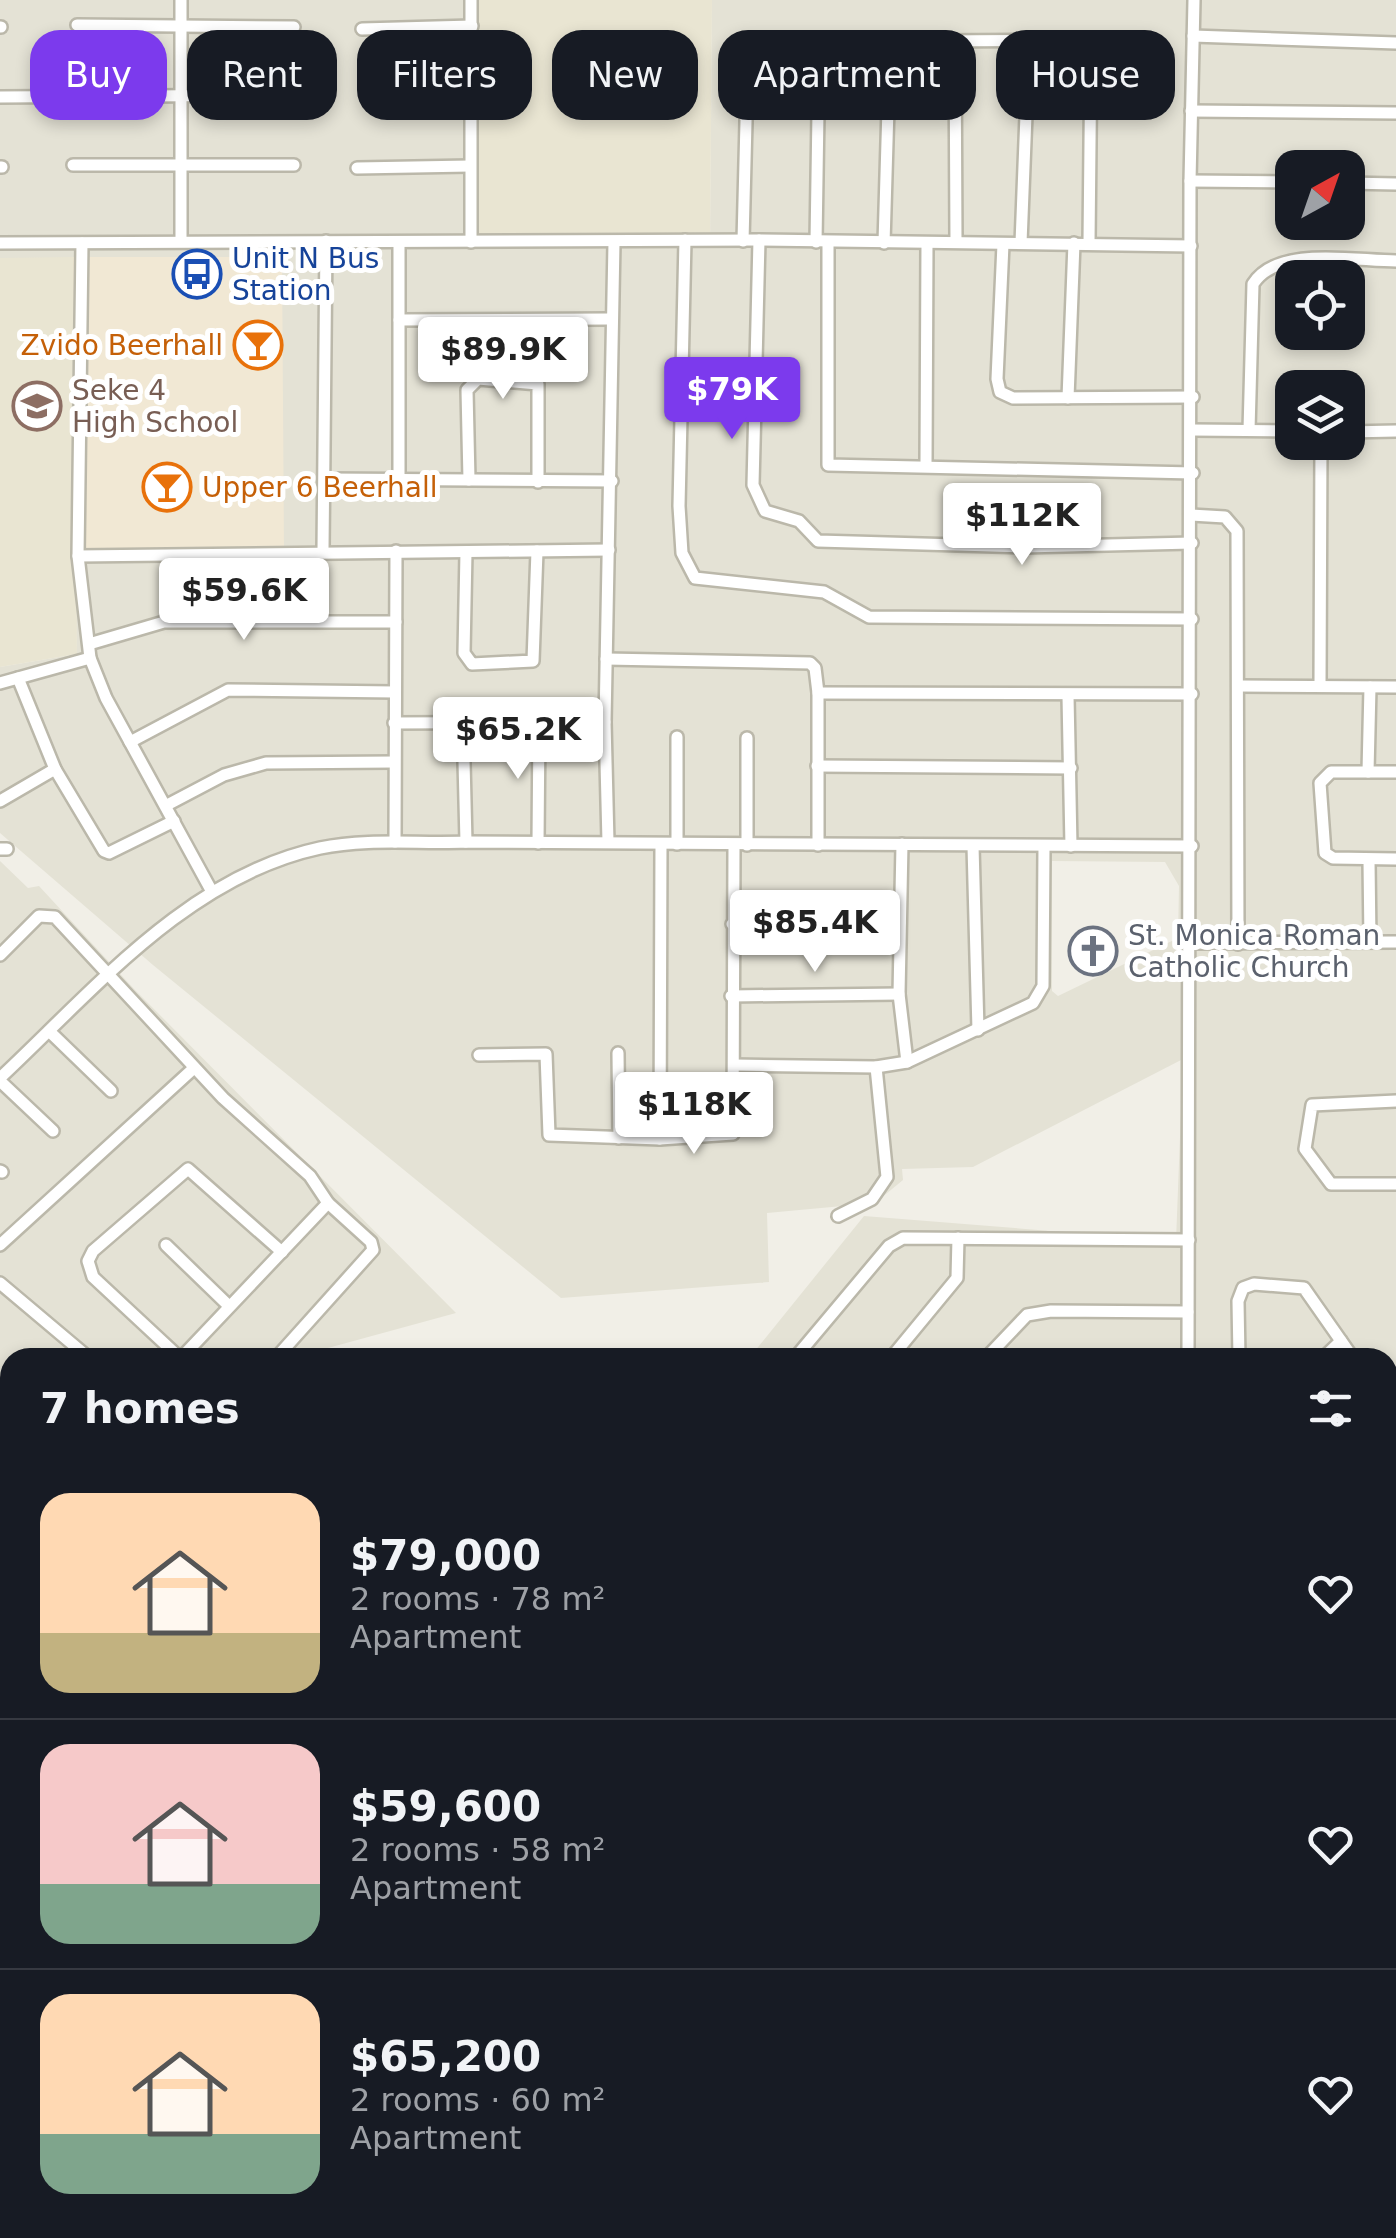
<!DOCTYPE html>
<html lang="en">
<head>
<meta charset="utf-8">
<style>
  :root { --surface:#171b24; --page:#20242c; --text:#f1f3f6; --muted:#9ea1a6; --line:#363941; --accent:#7c3aed }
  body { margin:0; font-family:"DejaVu Sans",sans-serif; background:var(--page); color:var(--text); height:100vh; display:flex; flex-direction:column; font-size:38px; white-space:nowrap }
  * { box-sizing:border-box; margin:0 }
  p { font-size:32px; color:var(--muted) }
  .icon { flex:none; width:55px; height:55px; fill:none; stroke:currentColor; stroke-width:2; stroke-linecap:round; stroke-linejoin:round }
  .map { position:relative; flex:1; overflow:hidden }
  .sheet { position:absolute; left:0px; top:1348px; width:1398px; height:892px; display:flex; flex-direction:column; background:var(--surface); border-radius:30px 30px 0 0; box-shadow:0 5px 15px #0003 }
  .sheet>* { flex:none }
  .top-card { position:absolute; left:30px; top:30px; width:1338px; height:90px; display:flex; gap:20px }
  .needle { width:65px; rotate:40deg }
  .buttons { position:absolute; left:1275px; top:150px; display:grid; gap:20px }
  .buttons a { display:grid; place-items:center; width:90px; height:90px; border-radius:20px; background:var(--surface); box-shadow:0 5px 15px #0003; font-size:50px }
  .price { position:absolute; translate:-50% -85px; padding:0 22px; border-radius:10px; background:#fff; color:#222; font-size:32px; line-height:65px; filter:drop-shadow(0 2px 5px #0008) }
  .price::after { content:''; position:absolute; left:50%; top:60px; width:30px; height:22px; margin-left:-15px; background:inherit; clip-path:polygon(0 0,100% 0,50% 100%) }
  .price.on { background:var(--accent); color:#fff }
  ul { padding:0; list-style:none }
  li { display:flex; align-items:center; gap:30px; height:250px; padding:0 40px }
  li+li { border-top:2px solid var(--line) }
  li span { display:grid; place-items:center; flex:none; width:280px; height:200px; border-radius:30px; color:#555 }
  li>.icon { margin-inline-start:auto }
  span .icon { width:120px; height:120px; fill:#fffc; stroke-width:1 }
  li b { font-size:42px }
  h2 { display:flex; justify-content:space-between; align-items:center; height:120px; padding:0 40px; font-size:42px }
  .chip { padding:0 35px; border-radius:30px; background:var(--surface); box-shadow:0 5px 15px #0003; font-size:35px; line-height:90px }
  .chip.on { background:var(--accent); color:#fff }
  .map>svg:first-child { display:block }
  .residential { fill:#e4e2d5; fill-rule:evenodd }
  .commercial { fill:#f1e8d4 }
  .education { fill:#e9e5d2 }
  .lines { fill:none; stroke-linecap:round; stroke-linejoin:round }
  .stream { stroke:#aac7e7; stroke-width:2.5 }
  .minor-casing { stroke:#bbb8aa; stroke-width:16 }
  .minor { stroke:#fff; stroke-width:11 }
  .labels { text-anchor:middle; stroke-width:10; stroke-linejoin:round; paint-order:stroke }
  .transit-label { font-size:28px; fill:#164399; stroke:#fff; text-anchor:start }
  .food-label { font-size:28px; fill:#c56008; stroke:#fff; text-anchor:end }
  .education-label { font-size:28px; fill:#785e54; stroke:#fff; text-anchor:start }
  .worship-label { font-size:28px; fill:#5b616d; stroke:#fff; text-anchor:start }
</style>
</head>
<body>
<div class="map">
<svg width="1396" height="2238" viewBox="0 0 1396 2238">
  <rect width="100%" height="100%" fill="#f1efe7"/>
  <!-- residential -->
  <g class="residential">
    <path d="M0,0H477L478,243H710L712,0H1396V1996L1388,1988V1358L750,1357L864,1216L1176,1241L1183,1059L973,1167L902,1169L903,1180L875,1203L767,1213L769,1282L561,1298L153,965L0,833V667L77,654L74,554L282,258H0ZM1292,168H1348V222H1292ZM1292,278H1348V332H1292ZM1292,388H1348V442H1292ZM1052,861L1165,862L1179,886L1178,938L1058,996L1052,991Z"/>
    <polygon points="0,861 28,888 39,886 135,990 456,1313 295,1357 10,1358 10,1853 0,1846"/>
    <polygon points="0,1934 10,1942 10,2230 22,2230 15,2238 0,2238"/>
    <polygon points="1388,2072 1396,2079 1396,2238 1346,2238 1333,2230 1388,2230"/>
    <polygon points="77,2230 1303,2230 1317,2238 84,2238"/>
  </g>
  <!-- commercial -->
  <polygon class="commercial" points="73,257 282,257 284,554 74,554"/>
  <!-- education -->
  <g class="education">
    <polygon points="477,0 712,0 710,243 478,244"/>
    <polygon points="73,257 77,654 0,667 0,258"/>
  </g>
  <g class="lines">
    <!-- stream -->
    <polyline class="stream" points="0,1812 10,1866"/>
    <!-- minor casing -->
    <g class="minor-casing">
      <g id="minor">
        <polyline points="181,0 181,240"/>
        <polyline points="77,25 294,27"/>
        <polyline points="0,27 1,27"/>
        <polyline points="362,29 472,26"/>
        <polyline points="1193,36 1396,43"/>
        <polyline points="955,41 956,242"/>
        <polyline points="383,96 471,98"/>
        <polyline points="0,97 291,95"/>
        <polyline points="1191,111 1396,113"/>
        <polyline points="73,165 294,165"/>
        <polyline points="0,167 2,167"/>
        <polyline points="357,168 470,166"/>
        <polyline points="1190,181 1292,182"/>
        <polyline points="1348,183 1396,184"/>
        <polyline points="685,240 679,506 682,553 695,578 824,592 869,617 1192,619"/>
        <polyline points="759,240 753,485 765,511 799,521 818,541 1024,547 1192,543"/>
        <polyline points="743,241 748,42 1085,40 1091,45 1089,242"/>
        <polyline points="471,242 471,0"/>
        <polyline points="816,242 818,112"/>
        <polyline points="0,243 759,240 1191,246"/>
        <polyline points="82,243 78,556 90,658 106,698 211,890"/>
        <polyline points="828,243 828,465 1193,473"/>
        <polyline points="884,243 890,40"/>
        <polyline points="1021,243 1029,38"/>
        <polyline points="1003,244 997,379 1000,392 1013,398 1193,397"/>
        <polyline points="399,320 609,319"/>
        <polyline points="1068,398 1074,243"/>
        <polyline points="1192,430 1292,431"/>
        <path d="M1249,430L1253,284C1278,245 1355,261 1396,261"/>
        <polyline points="1348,432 1396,431"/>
        <polyline points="926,464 927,243"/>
        <polyline points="326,479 612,481"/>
        <polyline points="399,479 399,244"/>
        <polyline points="469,480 467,390 478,379 538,384 538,482"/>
        <polyline points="1191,515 1225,517 1237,531 1238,944"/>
        <polyline points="323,550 326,241"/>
        <polyline points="466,552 464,653 472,664 533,661 537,551"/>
        <polyline points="78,556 609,550"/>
        <polyline points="89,644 164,622 396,622"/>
        <polyline points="606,659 810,663 815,668 818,693 818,845"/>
        <polyline points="18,678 55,769 104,851 109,853 174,821"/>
        <polyline points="0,683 90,658"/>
        <polyline points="1240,686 1396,687"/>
        <polyline points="1320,686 1321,442"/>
        <polyline points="818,693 1192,694"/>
        <polyline points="1068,696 1071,846"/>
        <polyline points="463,721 466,842"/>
        <polyline points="394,723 605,722"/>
        <polyline points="747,738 747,845"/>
        <polyline points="130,742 228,690 395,692"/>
        <polyline points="817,766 1071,768"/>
        <polyline points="1368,772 1370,687"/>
        <polyline points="1396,772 1331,772 1320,783 1325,853 1333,858 1396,859"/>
        <polyline points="0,801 55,769"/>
        <polyline points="167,805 224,775 266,763 393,762"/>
        <polyline points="395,842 396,551"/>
        <polyline points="608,842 605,722 614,242"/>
        <polyline points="538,843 539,722"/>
        <polyline points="661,844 660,1139 733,1134 734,845"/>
        <polyline points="677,844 677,737"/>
        <polyline points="902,844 899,994 907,1062"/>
        <polyline points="973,846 978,1030"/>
        <polyline points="0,849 7,849"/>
        <polyline points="1369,861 1370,942"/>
        <polyline points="732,924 900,923"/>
        <polyline points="1192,943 1396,942"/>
        <polyline points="0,955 39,916 55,917 223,1098 310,1176 328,1203 181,1358"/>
        <polyline points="731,996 899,994"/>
        <polyline points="49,1031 111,1091"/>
        <polyline points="618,1053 619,1138"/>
        <polyline points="479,1055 546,1054 549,1135 660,1139"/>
        <polyline points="734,1065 876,1067 907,1062 1033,1003 1043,986 1044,846"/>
        <path d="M0,1078C94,990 189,876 320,848C368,838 417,844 466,842L1192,846"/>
        <polyline points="0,1081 53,1131"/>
        <polyline points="1396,1101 1312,1105 1305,1149 1331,1184 1396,1184"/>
        <polyline points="0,1171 2,1172"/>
        <polyline points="838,1216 872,1199 887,1177 876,1067"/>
        <polyline points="0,1245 194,1068"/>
        <polyline points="166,1245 229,1306"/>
        <polyline points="0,1283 89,1358"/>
        <polyline points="180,1358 93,1277 88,1261 93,1251 188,1169 282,1252"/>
        <polyline points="276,1358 373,1250 371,1242 328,1203"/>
        <polyline points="795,1358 889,1246 903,1238 1189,1240"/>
        <polyline points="891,1358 957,1278 958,1238"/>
        <polyline points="986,1358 1027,1315 1051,1311 1188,1312"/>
        <polyline points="1188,1358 1190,181 1194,0"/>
        <polyline points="1239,1358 1238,1301 1243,1288 1254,1284 1304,1288 1353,1358"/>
        <polyline points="1323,1358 1341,1341"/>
        <polyline points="1388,1409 1396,1422"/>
        <polyline points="0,1411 10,1436"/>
        <polyline points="0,1465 10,1460"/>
        <polyline points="1388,1484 1396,1478"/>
        <polyline points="0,1571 10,1560"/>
        <polyline points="1388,1573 1396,1573"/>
        <polyline points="1388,1613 1396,1613"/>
        <polyline points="1388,1694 1396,1694"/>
        <polyline points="0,1707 10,1695"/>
        <polyline points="1388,1894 1396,1894"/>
        <polyline points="1388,1923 1396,1930"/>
        <polyline points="1388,2083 1396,2090"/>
        <polyline points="0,2192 6,2238"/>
        <polyline points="776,2230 786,2238"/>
        <polyline points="935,2230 950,2238"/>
        <polyline points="1274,2230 1288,2238"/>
        <polyline points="1003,2238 1007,2230"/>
        <polyline points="1104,2238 1109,2230"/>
        <polyline points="1208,2238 1213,2230"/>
      </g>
    </g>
    <!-- minor -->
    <use href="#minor" class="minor"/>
  </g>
  <!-- icons -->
  <defs>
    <g id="bus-ring" transform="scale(2.5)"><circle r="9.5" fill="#fff" stroke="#1a4fb4" stroke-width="1.5"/><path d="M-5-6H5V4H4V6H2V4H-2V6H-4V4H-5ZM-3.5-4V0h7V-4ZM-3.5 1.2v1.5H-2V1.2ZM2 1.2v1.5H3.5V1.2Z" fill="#1a4fb4"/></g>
    <g id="bar-ring" transform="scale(2.5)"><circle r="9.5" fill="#fff" stroke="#e8710a" stroke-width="1.5"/><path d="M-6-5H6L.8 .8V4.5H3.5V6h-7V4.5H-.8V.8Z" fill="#e8710a"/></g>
    <g id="school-ring" transform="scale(2.5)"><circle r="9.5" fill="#fff" stroke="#8d6e63" stroke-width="1.5"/><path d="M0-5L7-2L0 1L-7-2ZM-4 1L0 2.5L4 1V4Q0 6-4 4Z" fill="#8d6e63"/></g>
    <g id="church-ring" transform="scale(2.5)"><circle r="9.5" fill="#fff" stroke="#6b7280" stroke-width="1.5"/><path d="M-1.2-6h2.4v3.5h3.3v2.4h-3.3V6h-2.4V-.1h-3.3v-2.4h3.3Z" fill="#6b7280"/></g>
  </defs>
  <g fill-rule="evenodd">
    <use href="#bus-ring" x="197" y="274"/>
    <use href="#bar-ring" x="258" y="345"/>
    <use href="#school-ring" x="37" y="406"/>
    <use href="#bar-ring" x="167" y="487"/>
    <use href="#church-ring" x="1093" y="951"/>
  </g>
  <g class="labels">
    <!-- transit labels -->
    <g class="transit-label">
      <text x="232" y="268">Unit N Bus<tspan x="232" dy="32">Station</tspan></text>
    </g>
    <!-- food labels -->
    <g class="food-label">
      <text x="223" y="355">Zvido Beerhall</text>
      <text x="202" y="497" text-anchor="start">Upper 6 Beerhall</text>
    </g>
    <!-- education labels -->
    <g class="education-label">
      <text x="72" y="400">Seke 4<tspan x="72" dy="32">High School</tspan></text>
    </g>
    <!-- worship labels -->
    <g class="worship-label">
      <text x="1128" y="945">St. Monica Roman<tspan x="1128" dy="32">Catholic Church</tspan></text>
    </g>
  </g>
</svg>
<div class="buttons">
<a><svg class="needle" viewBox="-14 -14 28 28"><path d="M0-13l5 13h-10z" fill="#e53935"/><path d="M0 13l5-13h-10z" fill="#9ea1a6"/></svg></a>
<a><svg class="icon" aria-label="locate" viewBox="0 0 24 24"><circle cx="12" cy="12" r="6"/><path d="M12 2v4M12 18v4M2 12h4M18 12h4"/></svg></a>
<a><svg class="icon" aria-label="layers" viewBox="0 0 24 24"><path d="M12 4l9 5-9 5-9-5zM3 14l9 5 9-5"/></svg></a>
</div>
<b class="price" style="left:503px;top:402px">$89.9K</b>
<b class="price on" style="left:732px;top:442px">$79K</b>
<b class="price" style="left:1022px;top:568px">$112K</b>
<b class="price" style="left:244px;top:643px">$59.6K</b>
<b class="price" style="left:518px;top:782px">$65.2K</b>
<b class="price" style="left:815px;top:975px">$85.4K</b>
<b class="price" style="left:694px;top:1157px">$118K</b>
<div class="top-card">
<a class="chip on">Buy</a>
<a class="chip">Rent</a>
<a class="chip">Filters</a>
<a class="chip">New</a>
<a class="chip">Apartment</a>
<a class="chip">House</a>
</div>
<section class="sheet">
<h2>7 homes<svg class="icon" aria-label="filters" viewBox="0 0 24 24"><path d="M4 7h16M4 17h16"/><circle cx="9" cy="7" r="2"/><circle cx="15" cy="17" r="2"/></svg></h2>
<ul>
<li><span style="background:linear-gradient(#ffd9b3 70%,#c2b280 0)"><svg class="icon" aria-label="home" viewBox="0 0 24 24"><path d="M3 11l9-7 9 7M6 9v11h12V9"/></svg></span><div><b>$79,000</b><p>2 rooms · 78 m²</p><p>Apartment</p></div><svg class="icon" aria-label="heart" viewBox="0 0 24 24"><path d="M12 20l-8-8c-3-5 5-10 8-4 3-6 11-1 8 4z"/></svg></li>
<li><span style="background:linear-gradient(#f6c9c9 70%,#7fa58c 0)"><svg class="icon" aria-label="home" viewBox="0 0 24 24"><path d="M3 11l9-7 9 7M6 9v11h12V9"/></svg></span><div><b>$59,600</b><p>2 rooms · 58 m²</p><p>Apartment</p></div><svg class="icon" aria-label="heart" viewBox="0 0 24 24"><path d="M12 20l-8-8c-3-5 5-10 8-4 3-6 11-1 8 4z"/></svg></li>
<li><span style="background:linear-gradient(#ffd9b3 70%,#7fa58c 0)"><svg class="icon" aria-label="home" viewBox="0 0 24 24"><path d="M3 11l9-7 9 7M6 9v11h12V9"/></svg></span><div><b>$65,200</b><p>2 rooms · 60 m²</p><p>Apartment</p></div><svg class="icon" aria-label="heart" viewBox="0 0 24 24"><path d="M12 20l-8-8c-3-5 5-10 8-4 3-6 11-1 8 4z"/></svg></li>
</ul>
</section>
</div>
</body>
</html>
